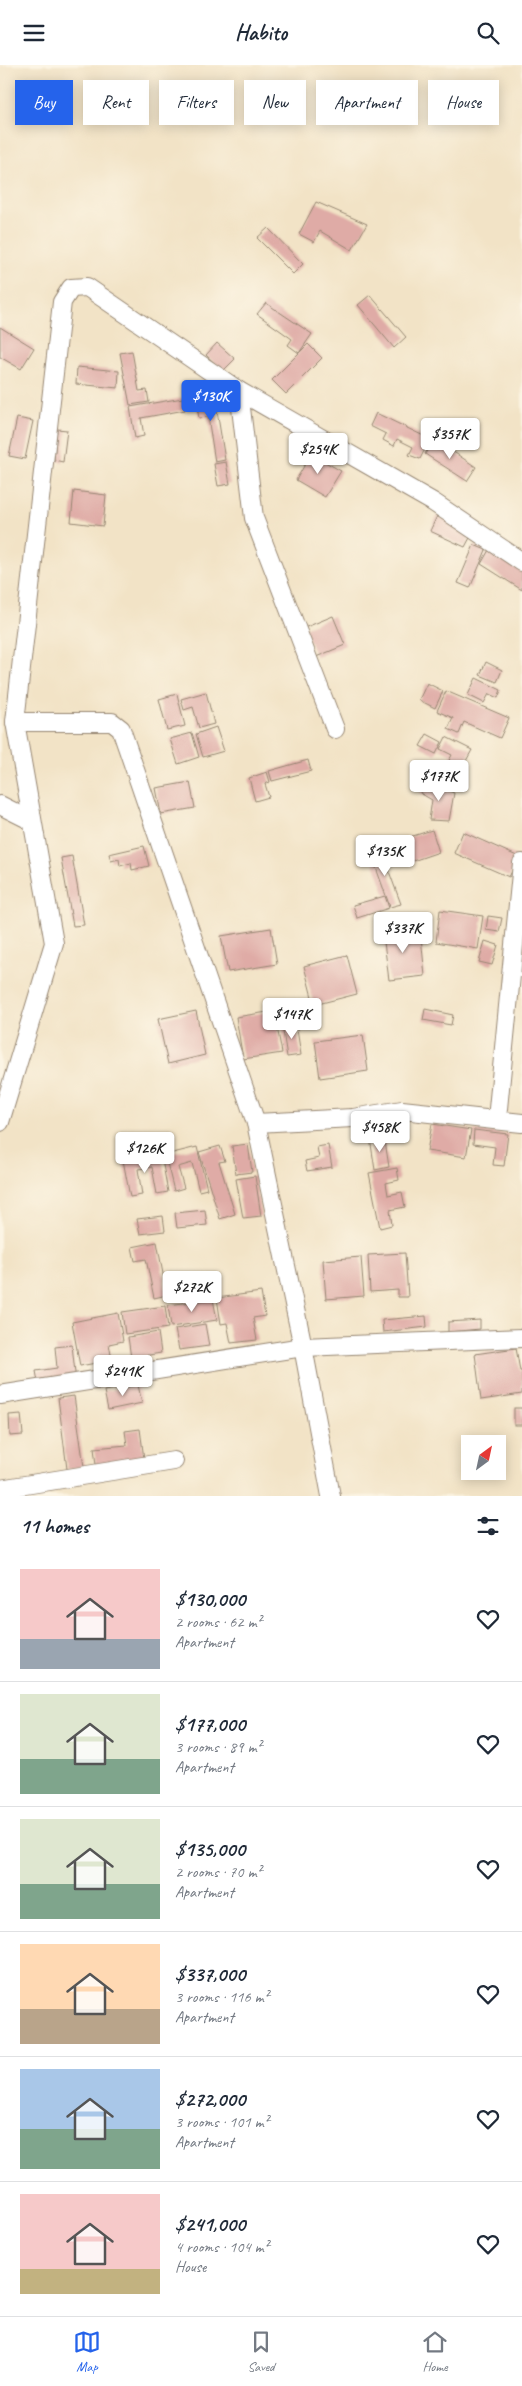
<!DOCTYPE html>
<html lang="en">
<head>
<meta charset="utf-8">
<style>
  :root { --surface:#fff; --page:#f6f6f7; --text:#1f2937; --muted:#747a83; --line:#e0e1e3; --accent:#2563eb }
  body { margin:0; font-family:Caveat,sans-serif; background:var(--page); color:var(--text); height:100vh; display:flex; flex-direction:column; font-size:19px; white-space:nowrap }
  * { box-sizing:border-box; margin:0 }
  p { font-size:16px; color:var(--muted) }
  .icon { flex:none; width:28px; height:28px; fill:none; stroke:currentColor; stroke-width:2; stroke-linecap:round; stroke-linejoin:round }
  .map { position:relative; height:1431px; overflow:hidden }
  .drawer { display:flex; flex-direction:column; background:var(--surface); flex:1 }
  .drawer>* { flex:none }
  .guide { position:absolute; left:15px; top:15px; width:492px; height:45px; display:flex; gap:10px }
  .needle { width:32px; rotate:33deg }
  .tools { position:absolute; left:461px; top:1370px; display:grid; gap:10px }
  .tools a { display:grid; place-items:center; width:45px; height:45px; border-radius:0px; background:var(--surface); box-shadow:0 2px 12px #0003; font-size:25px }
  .price { position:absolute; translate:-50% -42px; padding:0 11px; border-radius:5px; background:#fff; color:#222; font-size:16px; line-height:32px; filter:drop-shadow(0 1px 2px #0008) }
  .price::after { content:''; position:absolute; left:50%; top:30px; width:15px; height:11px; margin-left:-8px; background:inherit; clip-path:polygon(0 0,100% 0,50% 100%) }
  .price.active { background:var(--accent); color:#fff }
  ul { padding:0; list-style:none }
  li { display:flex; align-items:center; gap:15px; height:125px; padding:0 20px }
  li+li { border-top:1px solid var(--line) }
  li span { display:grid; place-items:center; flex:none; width:140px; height:100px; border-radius:0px; color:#555 }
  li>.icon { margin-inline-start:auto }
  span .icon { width:60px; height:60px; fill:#fffc; stroke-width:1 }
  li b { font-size:21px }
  h2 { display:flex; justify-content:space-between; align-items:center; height:60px; padding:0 20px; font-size:21px }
  .pill { padding:0 18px; border-radius:0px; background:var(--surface); box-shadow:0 2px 12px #0003; font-size:18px; line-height:45px }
  .pill.active { background:var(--accent); color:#fff }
  header { display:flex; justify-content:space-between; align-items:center; height:65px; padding:0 20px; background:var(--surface); font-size:22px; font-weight:700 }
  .dock { display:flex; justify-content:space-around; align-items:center; height:70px; border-top:1px solid var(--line); background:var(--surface); font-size:14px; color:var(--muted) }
  .dock a { display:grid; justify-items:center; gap:2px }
  .dock .active { color:var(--accent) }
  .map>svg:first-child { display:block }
  .building { fill:#dfaba6 }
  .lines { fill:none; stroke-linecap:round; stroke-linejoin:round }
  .street-casing { stroke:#968672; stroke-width:20 }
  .street { stroke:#fff; stroke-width:18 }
</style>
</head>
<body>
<header><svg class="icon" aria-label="menu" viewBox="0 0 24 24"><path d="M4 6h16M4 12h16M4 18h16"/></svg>Habito<svg class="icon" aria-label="search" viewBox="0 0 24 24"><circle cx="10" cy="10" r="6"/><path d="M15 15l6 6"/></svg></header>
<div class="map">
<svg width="522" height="1431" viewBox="0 0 522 1431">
  <rect width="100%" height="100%" fill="#fcf5e5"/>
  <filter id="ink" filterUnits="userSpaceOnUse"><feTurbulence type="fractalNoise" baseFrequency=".02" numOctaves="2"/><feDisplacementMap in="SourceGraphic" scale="10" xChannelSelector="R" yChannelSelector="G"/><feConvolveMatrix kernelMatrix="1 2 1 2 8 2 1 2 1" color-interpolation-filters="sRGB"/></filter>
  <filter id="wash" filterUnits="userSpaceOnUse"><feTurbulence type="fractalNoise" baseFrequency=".0096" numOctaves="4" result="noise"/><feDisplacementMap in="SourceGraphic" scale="20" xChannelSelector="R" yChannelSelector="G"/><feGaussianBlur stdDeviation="1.12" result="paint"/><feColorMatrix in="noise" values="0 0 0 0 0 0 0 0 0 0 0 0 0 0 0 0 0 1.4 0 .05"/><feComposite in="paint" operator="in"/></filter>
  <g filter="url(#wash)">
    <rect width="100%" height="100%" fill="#f2e3c6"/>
    <g id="blocks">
      <!-- building -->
      <g class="building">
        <polygon points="316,137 367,159 352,185 320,166 314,177 299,169"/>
        <polygon points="268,163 303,199 293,209 257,173"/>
        <polygon points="370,230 406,272 394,283 358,240"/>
        <polygon points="266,238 312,269 299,288 288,280 292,274 257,249"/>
        <polygon points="0,262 34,283 21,304 0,292"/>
        <polygon points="217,278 235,294 223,306 206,290"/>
        <polygon points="308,279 322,293 286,329 272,315"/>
        <polygon points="132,286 139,326 147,325 149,337 130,340 120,288"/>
        <polygon points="77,302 119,306 118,323 76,319"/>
        <polygon points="214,327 225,395 215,397 208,352 199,353 195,330"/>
        <polygon points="183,333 185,345 141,353 144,371 135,373 130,342"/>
        <polygon points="376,348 430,374 420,394 409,390 413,382 397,374 394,381 383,375 386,369 370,361"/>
        <polygon points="17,353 33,356 25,394 9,391"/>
        <polygon points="57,364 67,365 63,397 54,395"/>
        <polygon points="434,374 476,402 467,416 425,389"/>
        <polygon points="311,389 341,406 325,432 296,415"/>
        <polygon points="226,397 230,419 218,421 214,399"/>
        <polygon points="74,426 106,430 103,461 71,457"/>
        <polygon points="437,451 473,467 465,482 430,466"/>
        <polygon points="474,480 486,485 470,523 458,518"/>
        <polygon points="489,485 522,506 522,525 481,499"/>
        <polygon points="333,551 345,580 316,592 304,563"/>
        <polygon points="486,597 502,605 497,617 480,610"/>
        <polygon points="476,613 501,625 498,633 489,629 484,638 468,630"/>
        <polygon points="427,618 443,626 435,643 419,635"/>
        <polygon points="446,626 509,653 500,673 464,657 459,669 448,664 453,653 437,646"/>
        <polygon points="206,627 214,659 199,663 193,642 184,645 181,634"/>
        <polygon points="177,629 185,661 167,665 159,634"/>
        <polygon points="216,662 224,686 203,692 196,669"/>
        <polygon points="192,668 199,692 178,699 170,674"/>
        <polygon points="427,669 442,677 436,689 420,681"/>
        <polygon points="446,672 472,685 460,707 447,699 452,690 440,684"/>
        <polygon points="308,695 311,706 272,716 269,706"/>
        <polygon points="267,707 270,717 265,719 269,732 255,736 249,713"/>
        <polygon points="190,717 195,743 161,749 156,723"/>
        <polygon points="425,717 454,728 449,756 429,755 432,735 420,728"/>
        <polygon points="432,765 439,787 404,799 397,776"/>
        <polygon points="463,767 519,792 509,812 454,788"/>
        <polygon points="144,781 149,801 132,805 131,798 120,801 119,794 111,796 109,789"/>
        <polygon points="380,782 401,839 390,842 370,786"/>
        <polygon points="72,791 84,860 73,861 61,793"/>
        <polygon points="385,831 389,843 357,853 353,840"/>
        <polygon points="440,845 483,851 478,884 436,877"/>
        <polygon points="488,851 502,853 499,867 486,865"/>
        <polygon points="402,860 404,874 421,872 425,911 389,915 382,862"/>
        <polygon points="271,863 277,899 228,907 221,871"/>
        <polygon points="485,876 498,880 492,900 479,897"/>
        <polygon points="347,890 357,929 314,940 304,901"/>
        <polygon points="425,944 453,950 451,960 423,955"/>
        <polygon points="196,946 205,990 168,999 158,954"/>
        <polygon points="274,946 282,988 243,994 236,952"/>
        <polygon points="296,958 301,990 287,992 282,960"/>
        <polygon points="363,970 368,1006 320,1013 315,976"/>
        <polygon points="432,1059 471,1065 466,1092 427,1086"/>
        <polygon points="474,1065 508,1069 504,1101 493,1100 495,1082 473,1079"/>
        <polygon points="384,1070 389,1102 375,1105 370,1073"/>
        <polygon points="248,1079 252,1107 236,1109 232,1081"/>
        <polygon points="328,1080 332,1102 307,1106 305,1096 319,1093 317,1082"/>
        <polygon points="220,1081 225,1096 219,1097 235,1149 220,1154 199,1087"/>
        <polygon points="197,1082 207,1124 199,1126 192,1098 178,1102 184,1123 174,1126 165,1090"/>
        <polygon points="161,1089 168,1127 157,1129 152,1102 138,1104 142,1130 130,1132 123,1095"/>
        <polygon points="397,1103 399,1115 386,1118 388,1130 402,1127 405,1142 390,1145 392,1160 380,1163 369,1108"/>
        <polygon points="255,1111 261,1151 243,1153 236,1114"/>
        <polygon points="205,1145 207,1160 177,1163 175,1148"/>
        <polygon points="163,1151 165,1166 140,1169 137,1154"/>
        <polygon points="157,1177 167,1230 154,1233 146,1194 135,1196 132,1182"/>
        <polygon points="405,1188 408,1232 398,1232 398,1225 370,1227 368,1190"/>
        <polygon points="361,1192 364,1231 326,1234 323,1195"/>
        <polygon points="261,1227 265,1251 253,1253 257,1275 231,1278 227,1258 221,1259 217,1233"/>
        <polygon points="213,1234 217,1255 171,1262 168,1240"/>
        <polygon points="165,1241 168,1263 125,1269 122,1247"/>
        <polygon points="118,1248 123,1276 109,1279 112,1295 80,1301 72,1257"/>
        <polygon points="426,1251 427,1262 383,1267 382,1255"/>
        <polygon points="480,1255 480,1264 448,1267 448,1257"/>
        <polygon points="205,1259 209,1281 179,1285 175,1264"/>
        <polygon points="158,1267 161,1288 131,1293 128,1272"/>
        <polygon points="72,1280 76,1317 39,1322 36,1306 57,1303 55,1282"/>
        <polygon points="516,1283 520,1306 522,1306 522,1329 481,1335 475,1289"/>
        <polygon points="138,1320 142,1338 108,1345 104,1326"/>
        <polygon points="74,1331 84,1402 67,1404 58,1333"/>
        <rect x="514" y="1343" width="8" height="17"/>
        <polygon points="21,1349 23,1370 10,1371 9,1350"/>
        <polygon points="140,1364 144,1394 96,1400 94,1383 127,1380 125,1366"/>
      </g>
    </g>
  </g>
  <g filter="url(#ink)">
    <use href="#blocks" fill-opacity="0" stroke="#968672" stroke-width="1"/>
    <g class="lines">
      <!-- street casing -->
      <g class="street-casing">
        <g id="street">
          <polyline points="239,326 254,453 335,664"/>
          <polyline points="15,657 112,657 121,664 256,1058 303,1282 331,1431"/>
          <polyline points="0,740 32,756"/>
          <polyline points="497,1054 522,798"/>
          <polyline points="0,1057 54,878 15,657 62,237 71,223 87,222 239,326 433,437 522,497"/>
          <polyline points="256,1058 353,1053 402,1045 522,1058"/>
          <polyline points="0,1330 303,1282 522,1273"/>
          <polyline points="0,1424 174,1396"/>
        </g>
      </g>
      <!-- street -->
      <use href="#street" class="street"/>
    </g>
  </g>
</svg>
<div class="tools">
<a><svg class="needle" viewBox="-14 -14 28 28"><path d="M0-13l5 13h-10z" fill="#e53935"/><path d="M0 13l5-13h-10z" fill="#747a83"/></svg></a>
</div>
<b class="price active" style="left:211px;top:357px">$130K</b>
<b class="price" style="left:450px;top:395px">$357K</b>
<b class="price" style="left:318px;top:410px">$254K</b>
<b class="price" style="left:439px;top:737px">$177K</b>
<b class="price" style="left:385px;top:812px">$135K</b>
<b class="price" style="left:403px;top:889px">$337K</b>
<b class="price" style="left:292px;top:975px">$147K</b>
<b class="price" style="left:380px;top:1088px">$458K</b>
<b class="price" style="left:145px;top:1109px">$126K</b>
<b class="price" style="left:192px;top:1248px">$272K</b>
<b class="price" style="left:123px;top:1332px">$241K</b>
<div class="guide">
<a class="pill active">Buy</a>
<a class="pill">Rent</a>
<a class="pill">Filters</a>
<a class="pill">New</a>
<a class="pill">Apartment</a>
<a class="pill">House</a>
</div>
</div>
<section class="drawer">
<h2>11 homes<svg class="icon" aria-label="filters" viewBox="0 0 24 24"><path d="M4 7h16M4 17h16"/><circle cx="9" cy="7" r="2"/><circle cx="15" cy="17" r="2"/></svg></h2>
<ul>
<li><span style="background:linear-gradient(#f6c9c9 70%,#9aa5b1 0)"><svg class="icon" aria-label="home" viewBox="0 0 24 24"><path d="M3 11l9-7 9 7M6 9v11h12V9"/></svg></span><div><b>$130,000</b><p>2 rooms · 62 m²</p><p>Apartment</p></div><svg class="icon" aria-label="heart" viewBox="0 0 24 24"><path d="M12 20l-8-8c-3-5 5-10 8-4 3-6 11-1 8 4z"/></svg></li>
<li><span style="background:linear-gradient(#dfe7d0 65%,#7fa58c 0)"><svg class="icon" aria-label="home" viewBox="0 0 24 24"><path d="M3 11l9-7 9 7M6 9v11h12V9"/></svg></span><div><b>$177,000</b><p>3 rooms · 89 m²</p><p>Apartment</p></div><svg class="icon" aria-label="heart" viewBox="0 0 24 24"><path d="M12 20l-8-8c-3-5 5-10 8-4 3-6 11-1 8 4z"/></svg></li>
<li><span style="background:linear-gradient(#dfe7d0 65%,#7fa58c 0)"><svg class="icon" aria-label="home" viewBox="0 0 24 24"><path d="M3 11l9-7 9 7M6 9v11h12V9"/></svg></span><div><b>$135,000</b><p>2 rooms · 70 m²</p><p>Apartment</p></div><svg class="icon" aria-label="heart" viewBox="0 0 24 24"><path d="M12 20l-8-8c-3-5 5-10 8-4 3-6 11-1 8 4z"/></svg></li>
<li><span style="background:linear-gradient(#ffd9b3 65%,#b9a48a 0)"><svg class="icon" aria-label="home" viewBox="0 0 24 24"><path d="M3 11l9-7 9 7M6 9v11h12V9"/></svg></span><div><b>$337,000</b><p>3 rooms · 116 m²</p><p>Apartment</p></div><svg class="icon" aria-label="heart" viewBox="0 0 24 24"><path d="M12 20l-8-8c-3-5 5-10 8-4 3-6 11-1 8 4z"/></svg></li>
<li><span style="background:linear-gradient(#a9c7e8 60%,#7fa58c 0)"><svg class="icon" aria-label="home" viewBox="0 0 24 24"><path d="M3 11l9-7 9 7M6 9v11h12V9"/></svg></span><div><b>$272,000</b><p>3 rooms · 101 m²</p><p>Apartment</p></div><svg class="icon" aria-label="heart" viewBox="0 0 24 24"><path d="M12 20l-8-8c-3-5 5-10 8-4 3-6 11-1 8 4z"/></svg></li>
<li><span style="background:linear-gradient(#f6c9c9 75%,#c2b280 0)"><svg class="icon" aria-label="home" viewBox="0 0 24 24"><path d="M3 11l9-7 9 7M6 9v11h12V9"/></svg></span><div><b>$241,000</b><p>4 rooms · 104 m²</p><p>House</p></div><svg class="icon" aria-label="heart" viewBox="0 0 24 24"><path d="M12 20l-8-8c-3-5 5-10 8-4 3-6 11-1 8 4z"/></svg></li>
</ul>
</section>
<nav class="dock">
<a class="active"><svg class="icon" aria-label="map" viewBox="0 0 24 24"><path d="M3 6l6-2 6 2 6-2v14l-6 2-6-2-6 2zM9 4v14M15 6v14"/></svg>Map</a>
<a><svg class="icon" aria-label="saved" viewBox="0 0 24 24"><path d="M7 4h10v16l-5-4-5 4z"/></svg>Saved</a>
<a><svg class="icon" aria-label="home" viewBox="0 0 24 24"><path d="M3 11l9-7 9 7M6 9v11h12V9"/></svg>Home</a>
</nav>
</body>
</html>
